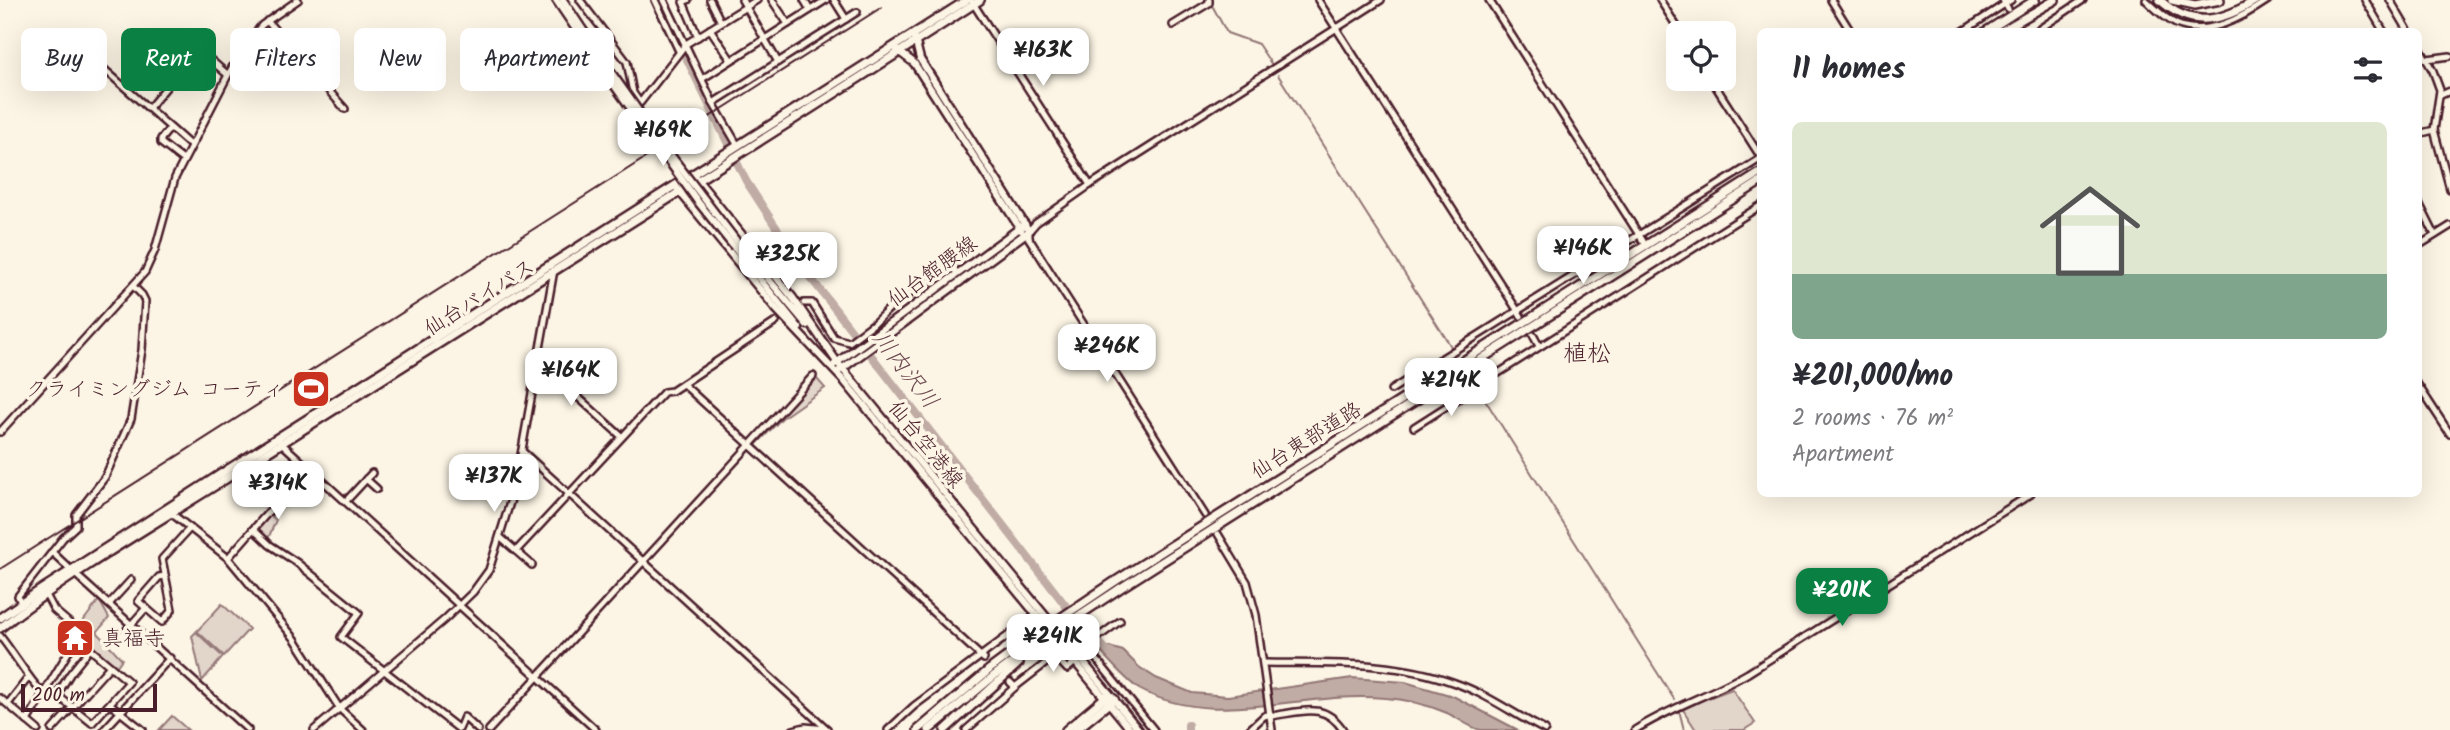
<!DOCTYPE html>
<html lang="en">
<head>
<meta charset="utf-8">
<style>
  :root { --surface:#fff; --page:#f2f2f3; --text:#2b2b33; --muted:#7c7c81; --line:#e1e1e2; --accent:#0b8043 }
  body { margin:0; font-family:Kalam,"Klee One",sans-serif; background:var(--page); color:var(--text); height:100vh; display:flex; flex-direction:column; font-size:26px; white-space:nowrap }
  * { box-sizing:border-box; margin:0 }
  p { font-size:23px; color:var(--muted) }
  .icon { flex:none; width:38px; height:38px; fill:none; stroke:currentColor; stroke-width:2; stroke-linecap:round; stroke-linejoin:round }
  .map { position:relative; flex:1; overflow:hidden }
  .panel { position:absolute; left:1757px; top:28px; width:665px; height:469px; display:flex; flex-direction:column; background:var(--surface); border-radius:10px; box-shadow:0 7px 28px #0002 }
  .panel>* { flex:none }
  .top-card { position:absolute; left:21px; top:28px; width:665px; height:63px; display:flex; gap:14px }
  .fabs { position:absolute; left:1666px; top:21px; display:grid; gap:14px }
  .fabs a { display:grid; place-items:center; width:70px; height:70px; border-radius:10px; background:var(--surface); box-shadow:0 7px 28px #0002; font-size:35px }
  .scale { position:absolute; left:21px; bottom:18px; width:136px; box-sizing:border-box; padding-left:7px; border:4px solid #4a1f2b; border-top:0; font-size:19px; line-height:24px; white-space:nowrap; color:#4a1f2b; -webkit-text-stroke:5px #fcf5e5; paint-order:stroke }
  .price { position:absolute; translate:-50% -60px; padding:0 16px; border-radius:14px; background:#fff; color:#222; font-size:23px; line-height:46px; filter:drop-shadow(0 2px 4px #0008) }
  .price::after { content:''; position:absolute; left:50%; top:42px; width:21px; height:16px; margin-left:-10px; background:inherit; clip-path:polygon(0 0,100% 0,50% 100%) }
  .price.selected { background:var(--accent); color:#fff }
  ul { padding:0; list-style:none }
  li { display:grid; align-content:center; gap:14px; height:371px; padding:0 35px }
  li+li { border-top:2px solid var(--line) }
  li span { display:grid; place-items:center; height:217px; border-radius:10px; color:#555 }
  li>.icon { margin-inline-start:auto }
  span .icon { width:126px; height:126px; fill:#fffc; stroke-width:1 }
  li b { font-size:30px }
  h2 { display:flex; justify-content:space-between; align-items:center; height:84px; padding:0 35px; font-size:30px }
  .chip { padding:0 24px; border-radius:10px; background:var(--surface); box-shadow:0 7px 28px #0002; font-size:24px; line-height:63px }
  .chip.selected { background:var(--accent); color:#fff }
  .map>svg:first-child { display:block }
  .green { fill:#e2d5ca; stroke:#967a7a; stroke-width:2 }
  .water { fill:#c0aca5; stroke:#917474; stroke-width:2 }
  .lines { fill:none; stroke-linecap:round; stroke-linejoin:round }
  .stream { stroke:#917474; stroke-width:2 }
  .river { stroke:#c0aca5; stroke-width:8 }
  .minor-casing { stroke:#4a1f2b; stroke-width:10 }
  .major-casing { stroke:#4a1f2b; stroke-width:11 }
  .highway-casing { stroke:#4a1f2b; stroke-width:12 }
  .minor { stroke:#fcf5e5; stroke-width:5 }
  .major { stroke:#fcf5e5; stroke-width:6 }
  .highway { stroke:#fcf5e5; stroke-width:7 }
  .rail { stroke:#4a1f2b; stroke-width:2 }
  .major-bridge-casing { stroke:#4a1f2b; stroke-width:11; stroke-linecap:butt }
  .highway-bridge-casing { stroke:#4a1f2b; stroke-width:12; stroke-linecap:butt }
  .major-bridge { stroke:#fcf5e5; stroke-width:6 }
  .highway-bridge { stroke:#fcf5e5; stroke-width:7 }
  .labels { text-anchor:middle; stroke-width:7; stroke-linejoin:round; paint-order:stroke }
  .street-label { font-size:21px; fill:#4a1f2b; stroke:#fcf5e5 }
  .poi-label { font-size:21px; fill:#4a1f2b; stroke:#fcf5e5; text-anchor:end }
  .water-label { font-size:23px; font-style:italic; fill:#6d4950; stroke:#fcf5e5 }
  .quarter-label { font-size:24px; fill:#4a1f2b; stroke:#fcf5e5 }
</style>
</head>
<body>
<div class="map">
<svg width="2450" height="730" viewBox="0 0 2450 730">
  <rect width="100%" height="100%" fill="#fcf5e5"/>
  <filter id="ink" filterUnits="userSpaceOnUse"><feTurbulence type="fractalNoise" baseFrequency=".0143" numOctaves="2"/><feDisplacementMap in="SourceGraphic" scale="14" xChannelSelector="R" yChannelSelector="G"/><feConvolveMatrix kernelMatrix="1 2 1 2 8 2 1 2 1" color-interpolation-filters="sRGB"/></filter>
  <g filter="url(#ink)">
    <!-- green -->
    <g class="green">
      <polygon points="817,379 825,388 782,418 755,446 753,444 800,393"/>
      <polygon points="270,515 276,520 268,539 258,529"/>
      <polygon points="99,600 109,618 97,632 122,659 116,667 75,632"/>
      <polygon points="222,604 249,629 224,656 197,631"/>
      <polygon points="196,632 223,657 202,681 192,636"/>
      <polygon points="1732,689 1755,723 1744,730 1696,730 1682,708"/>
      <polygon points="172,716 188,730 159,730"/>
    </g>
    <!-- water -->
    <path class="water" d="M1109,647L1123,651L1139,667L1156,678L1192,693L1228,696L1352,678L1405,682L1453,696L1518,730C1507,730 1492,730 1481,730C1470,728 1458,718 1447,713C1428,705 1406,699 1385,698C1304,690 1213,730 1139,689C1125,679 1113,665 1101,652Z"/>
    <g class="lines">
      <!-- stream -->
      <g class="stream">
        <polyline points="1213,7 1227,33 1258,44 1272,65"/>
        <polyline points="1278,75 1452,348"/>
        <polyline points="1479,390 1674,699"/>
        <polyline points="1679,710 1684,730"/>
      </g>
      <!-- river -->
      <g class="river">
        <polyline points="658,0 746,181 800,264 1066,606 1112,656"/>
        <polyline points="1188,730 1188,725"/>
      </g>
      <!-- minor casing -->
      <g class="minor-casing">
        <g id="minor">
          <polyline points="580,0 627,62 633,93 640,103 686,44 757,0"/>
          <polyline points="655,0 679,51"/>
          <polyline points="664,0 713,103 738,146"/>
          <polyline points="688,0 683,2 698,37"/>
          <polyline points="710,0 721,22"/>
          <polyline points="742,0 778,62"/>
          <polyline points="772,0 788,24"/>
          <polyline points="804,0 810,10"/>
          <polyline points="834,0 846,19"/>
          <polyline points="971,0 1090,185"/>
          <polyline points="1318,0 1521,316"/>
          <polyline points="1489,0 1643,241"/>
          <polyline points="1660,0 1681,33"/>
          <polyline points="1831,0 1851,32"/>
          <polyline points="2003,0 2008,9"/>
          <path d="M2146,0C2156,9 2164,18 2176,24C2208,38 2243,17 2268,0"/>
          <polyline points="2365,0 2384,32"/>
          <polyline points="2390,0 2409,32"/>
          <polyline points="267,21 345,109"/>
          <polyline points="1173,25 1209,3 1209,0"/>
          <polyline points="710,29 731,60"/>
          <polyline points="1962,32 2011,0"/>
          <polyline points="2035,32 2083,0"/>
          <polyline points="2418,45 2433,71 2440,90 2434,130 2450,189"/>
          <polyline points="87,54 190,145"/>
          <polyline points="2427,59 2450,56"/>
          <polyline points="702,79 826,0"/>
          <polyline points="1711,79 1760,156"/>
          <polyline points="2441,95 2450,91"/>
          <polyline points="713,103 857,12"/>
          <polyline points="149,108 198,49 228,75"/>
          <polyline points="170,128 161,139 161,143 183,160"/>
          <polyline points="2418,134 2434,130"/>
          <polyline points="2418,201 2435,235"/>
          <polyline points="1028,237 1205,515"/>
          <polyline points="1029,238 1029,231 1036,223 1090,185 1381,0"/>
          <polyline points="2418,246 2450,226"/>
          <polyline points="804,303 812,303 834,338 849,342 873,324 893,305 952,265 957,274"/>
          <polyline points="1533,335 1539,346"/>
          <polyline points="538,361 621,436"/>
          <polyline points="683,384 984,659"/>
          <polyline points="2418,385 2450,434"/>
          <polyline points="1391,390 1760,159"/>
          <polyline points="1414,427 1760,206"/>
          <polyline points="0,432 145,272 155,250 175,178 228,75 243,48 262,25 298,0"/>
          <polyline points="279,441 596,730"/>
          <polyline points="522,451 827,729"/>
          <polyline points="366,479 377,489"/>
          <polyline points="346,501 372,473"/>
          <polyline points="171,513 228,558 238,570 295,639 340,709 363,730"/>
          <polyline points="253,529 270,545 296,562 359,613 341,637 459,729 464,717 478,730"/>
          <polyline points="1218,534 1247,582 1256,615 1272,730"/>
          <polyline points="501,538 516,551 664,392 672,391 776,322"/>
          <polyline points="516,551 532,565"/>
          <polyline points="52,552 71,570"/>
          <polyline points="228,558 308,467"/>
          <polyline points="75,574 248,730"/>
          <polyline points="45,593 54,610 75,628"/>
          <polyline points="21,603 18,596 63,538 76,526 76,515 105,477 131,419 142,350 145,301 142,295 133,286"/>
          <polyline points="110,603 131,580"/>
          <polyline points="146,608 138,601 159,577 165,576"/>
          <polyline points="1120,621 1089,644 1088,649 1154,730"/>
          <path d="M0,636C15,655 26,675 43,694"/>
          <polyline points="121,636 146,608 162,622 172,610 162,559 190,528"/>
          <polygon points="90,649 129,682 92,723 57,695 70,674"/>
          <path d="M1264,663C1327,664 1395,660 1455,683C1487,694 1515,715 1545,730"/>
          <polyline points="1015,687 1055,656 1067,669 1075,662"/>
          <polyline points="0,698 38,730"/>
          <polyline points="8,704 28,678"/>
          <polyline points="110,704 143,730"/>
          <path d="M1271,716C1302,712 1324,701 1343,730"/>
          <polyline points="27,721 69,651"/>
          <polyline points="52,730 110,666"/>
          <polyline points="104,730 170,658"/>
          <polyline points="314,730 444,620 473,592 489,570 516,483 554,270"/>
          <polyline points="489,730 813,376"/>
          <polyline points="793,730 805,727 827,729"/>
          <polyline points="888,730 914,706 1037,614"/>
          <polyline points="966,730 1015,687 1010,682"/>
          <polyline points="1249,730 1264,716 1271,714"/>
          <path d="M1635,730C1671,707 1711,695 1748,673L2031,494"/>
        </g>
      </g>
      <!-- major casing -->
      <g class="major-casing">
        <g id="major">
          <polyline points="556,0 609,78"/>
          <polyline points="563,0 613,75"/>
          <polyline points="897,50 914,63 1021,230"/>
          <polyline points="696,178 793,298 837,362 1139,730"/>
          <polyline points="675,186 777,310 845,382 1131,730"/>
          <polyline points="738,243 807,325"/>
          <polyline points="734,247 799,328"/>
          <polyline points="835,364 1025,224"/>
          <polyline points="839,371 1029,231 920,59 915,39"/>
        </g>
      </g>
      <!-- highway casing -->
      <g class="highway-casing">
        <g id="highway">
          <path d="M2160,0C2191,29 2222,22 2256,0"/>
          <polyline points="2172,0 2195,5 2220,0"/>
          <polyline points="1985,32 2035,0"/>
          <polyline points="2000,32 2055,0"/>
          <polyline points="1114,582 1760,173"/>
          <polyline points="1119,589 1760,182"/>
          <polyline points="0,618 39,591 227,470 967,0"/>
          <path d="M0,628C80,565 169,516 254,461C496,306 740,156 980,0"/>
          <polyline points="918,730 990,669 1040,632"/>
          <polyline points="929,730 995,675 1045,638"/>
          <polyline points="945,730 1019,663"/>
          <polyline points="1066,730 1109,694"/>
          <polyline points="1076,730 1114,699"/>
        </g>
      </g>
      <!-- minor -->
      <use href="#minor" class="minor"/>
      <!-- major -->
      <use href="#major" class="major"/>
      <!-- highway -->
      <use href="#highway" class="highway"/>
      <!-- rail -->
      <polyline class="rail" points="0,569 882,7"/>
      <!-- major-bridge casing -->
      <g class="major-bridge-casing">
        <g id="major-bridge">
          <polyline points="613,75 657,137 738,243"/>
          <polyline points="609,78 698,202 734,247"/>
        </g>
      </g>
      <!-- highway-bridge casing -->
      <g class="highway-bridge-casing">
        <g id="highway-bridge">
          <polyline points="1040,632 1114,582"/>
          <polyline points="1045,638 1119,589"/>
        </g>
      </g>
      <!-- major-bridge -->
      <use href="#major-bridge" class="major-bridge"/>
      <!-- highway-bridge -->
      <use href="#highway-bridge" class="highway-bridge"/>
    </g>
  </g>
  <!-- icons -->
  <defs>
    <g id="stadium-square" transform="scale(2.0125)"><rect x="-9" y="-9" width="18" height="18" rx="4" fill="#c8321e" stroke="#fcf5e5"/><path d="M0-5a6.5 5 0 1 0 0 10a6.5 5 0 1 0 0-10ZM-3.5-1.8h7v3.6h-7Z" fill="#fff"/></g>
    <g id="temple-square" transform="scale(2.0125)"><rect x="-9" y="-9" width="18" height="18" rx="4" fill="#c8321e" stroke="#fcf5e5"/><path d="M0-6L5-2H3V0L6.5 2.5H4V6H1.5V3h-3V6H-4V2.5H-6.5L-3 0V-2H-5Z" fill="#fff"/></g>
  </defs>
  <g fill-rule="evenodd">
    <use href="#stadium-square" x="311" y="389"/>
    <use href="#temple-square" x="75" y="638"/>
  </g>
  <g class="labels">
    <!-- street labels -->
    <g class="street-label">
      <text transform="translate(932 271) rotate(-36)" y="7">仙台館腰線</text>
      <text transform="translate(479 297) rotate(-32)" y="7">仙台バイパス</text>
      <text transform="translate(1306 440) rotate(-32)" y="7">仙台東部道路</text>
      <text transform="translate(926 444) rotate(51)" y="7">仙台空港線</text>
    </g>
    <!-- poi labels -->
    <g class="poi-label">
      <text x="284" y="396">クライミングジム コーティ</text>
      <text x="102" y="645" text-anchor="start">真福寺</text>
    </g>
    <!-- water labels -->
    <g class="water-label">
      <text transform="translate(906 369) rotate(52)" y="8">川内沢川</text>
    </g>
    <!-- quarter labels -->
    <g class="quarter-label">
      <text x="1587" y="361">植松</text>
    </g>
  </g>
</svg>
<div class="fabs">
<a><svg class="icon" aria-label="locate" viewBox="0 0 24 24"><circle cx="12" cy="12" r="6"/><path d="M12 2v4M12 18v4M2 12h4M18 12h4"/></svg></a>
</div>
<div class="scale">200 m</div>
<b class="price" style="left:1043px;top:88px">¥163K</b>
<b class="price" style="left:663px;top:168px">¥169K</b>
<b class="price" style="left:1583px;top:286px">¥146K</b>
<b class="price" style="left:788px;top:292px">¥325K</b>
<b class="price" style="left:1107px;top:384px">¥246K</b>
<b class="price" style="left:571px;top:408px">¥164K</b>
<b class="price" style="left:1451px;top:418px">¥214K</b>
<b class="price" style="left:494px;top:514px">¥137K</b>
<b class="price" style="left:278px;top:521px">¥314K</b>
<b class="price selected" style="left:1842px;top:628px">¥201K</b>
<b class="price" style="left:1053px;top:674px">¥241K</b>
<div class="top-card">
<a class="chip">Buy</a>
<a class="chip selected">Rent</a>
<a class="chip">Filters</a>
<a class="chip">New</a>
<a class="chip">Apartment</a>
</div>
<section class="panel">
<h2>11 homes<svg class="icon" aria-label="filters" viewBox="0 0 24 24"><path d="M4 7h16M4 17h16"/><circle cx="9" cy="7" r="2"/><circle cx="15" cy="17" r="2"/></svg></h2>
<ul>
<li><span style="background:linear-gradient(#dfe7d0 70%,#7fa58c 0)"><svg class="icon" aria-label="home" viewBox="0 0 24 24"><path d="M3 11l9-7 9 7M6 9v11h12V9"/></svg></span><div><b>¥201,000/mo</b><p>2 rooms · 76 m²</p><p>Apartment</p></div></li>
</ul>
</section>
</div>
</body>
</html>
